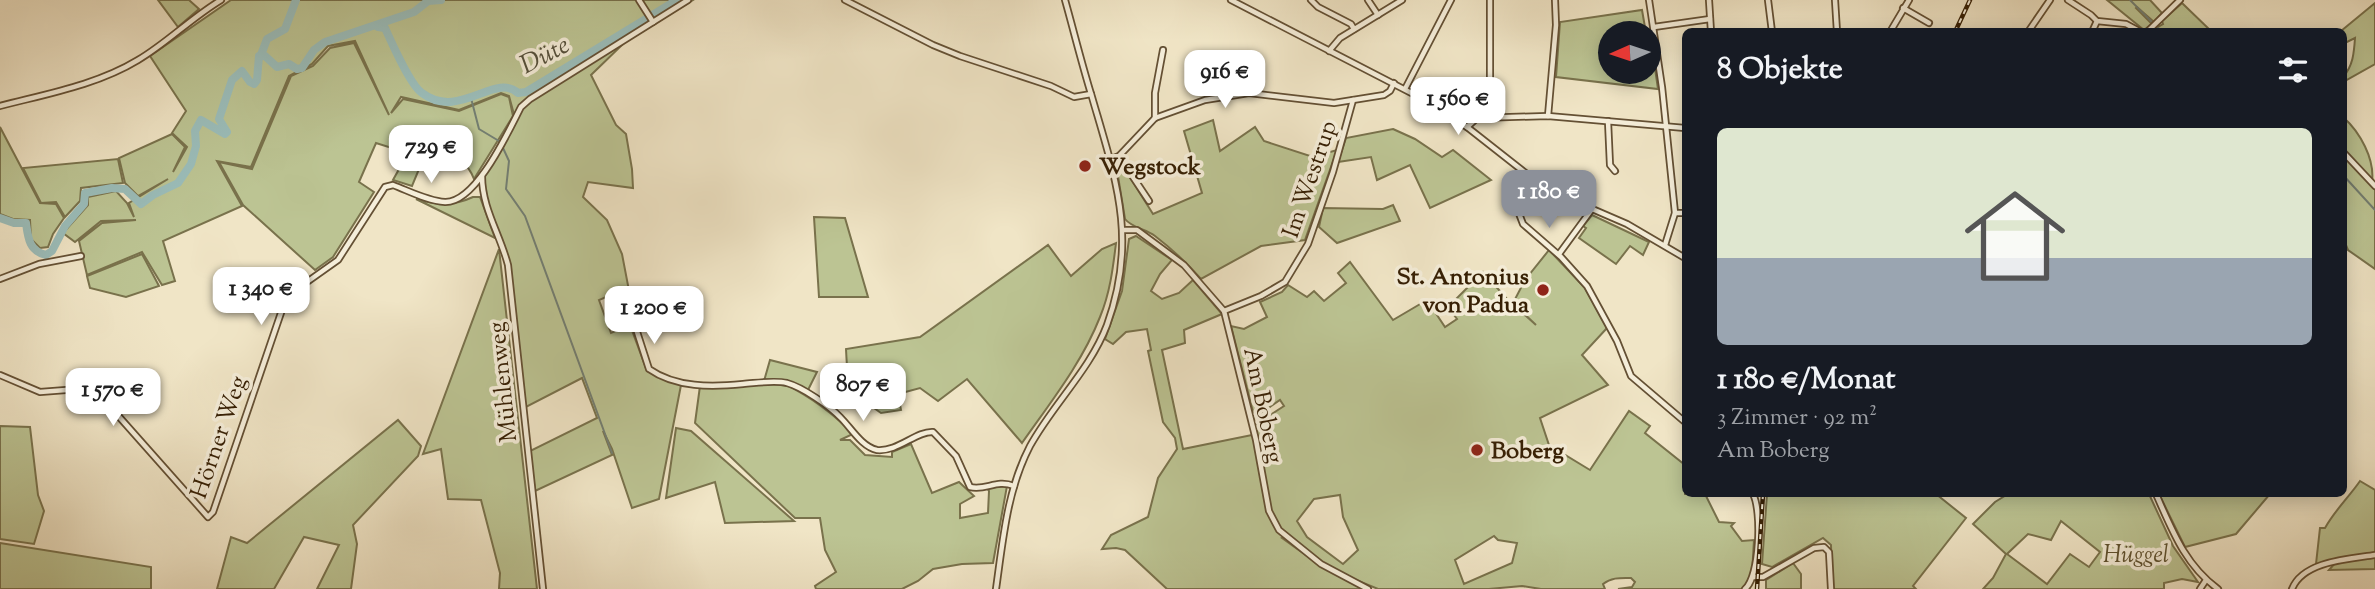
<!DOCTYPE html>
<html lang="de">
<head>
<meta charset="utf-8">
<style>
  :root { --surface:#171b24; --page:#242831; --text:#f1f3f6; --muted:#9ea1a6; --accent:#8c9099 }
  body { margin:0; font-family:"Sorts Mill Goudy",serif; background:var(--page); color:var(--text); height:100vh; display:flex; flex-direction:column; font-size:26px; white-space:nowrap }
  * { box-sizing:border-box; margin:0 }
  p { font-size:23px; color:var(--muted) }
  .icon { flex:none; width:38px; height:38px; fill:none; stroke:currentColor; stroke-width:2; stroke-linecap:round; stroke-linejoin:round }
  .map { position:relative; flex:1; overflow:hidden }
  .sheet { position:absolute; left:1682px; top:28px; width:665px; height:469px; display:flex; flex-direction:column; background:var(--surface); border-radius:10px; box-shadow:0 4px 18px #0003 }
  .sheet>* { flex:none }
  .needle { width:46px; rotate:267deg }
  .controls { position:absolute; left:1598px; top:21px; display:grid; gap:14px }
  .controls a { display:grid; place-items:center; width:63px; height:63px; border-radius:50%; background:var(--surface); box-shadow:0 4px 18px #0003; font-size:35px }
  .price { position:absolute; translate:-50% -60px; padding:0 16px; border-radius:14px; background:#fff; color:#222; font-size:23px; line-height:46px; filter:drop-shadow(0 2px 4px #0008) }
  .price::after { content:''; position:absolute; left:50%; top:42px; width:21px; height:16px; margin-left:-10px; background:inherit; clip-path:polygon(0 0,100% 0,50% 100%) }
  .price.on { background:var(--accent); color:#fff }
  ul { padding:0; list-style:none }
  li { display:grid; align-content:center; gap:14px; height:371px; padding:0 35px }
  li span { display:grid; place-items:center; height:217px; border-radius:10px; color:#555 }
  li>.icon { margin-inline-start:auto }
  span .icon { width:126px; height:126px; fill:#fffc; stroke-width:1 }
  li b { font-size:30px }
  h2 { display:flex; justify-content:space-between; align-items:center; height:84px; padding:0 35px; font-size:30px }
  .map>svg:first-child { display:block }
  .green { fill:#bcc493; stroke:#79724c; stroke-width:2; fill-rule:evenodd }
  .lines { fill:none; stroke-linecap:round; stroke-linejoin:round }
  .stream { stroke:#737e72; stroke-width:2 }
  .river { stroke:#9bbebb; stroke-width:8 }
  .minor-casing { stroke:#645034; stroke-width:8 }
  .minor { stroke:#f5eeda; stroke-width:4.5 }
  .rail-casing { stroke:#361f04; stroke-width:4.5 }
  .rail { stroke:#f5eeda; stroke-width:2; stroke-dasharray:5; stroke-linecap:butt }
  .poi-dot { fill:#8f2418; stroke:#f5eeda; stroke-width:2.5 }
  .labels { text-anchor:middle; stroke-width:7; stroke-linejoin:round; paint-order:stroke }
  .poi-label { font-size:24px; font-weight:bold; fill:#361f04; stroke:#f5eeda; text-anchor:start }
  .street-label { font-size:24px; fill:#361f04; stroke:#f5eeda }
  .park-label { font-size:24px; font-style:italic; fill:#5e512f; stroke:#f5eeda }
  .water-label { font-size:26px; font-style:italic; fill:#544f3b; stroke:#f5eeda }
</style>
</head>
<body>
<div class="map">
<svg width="2375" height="589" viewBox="0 0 2375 589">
  <rect width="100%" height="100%" fill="#f0e5c6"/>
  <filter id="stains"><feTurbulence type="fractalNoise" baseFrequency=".00286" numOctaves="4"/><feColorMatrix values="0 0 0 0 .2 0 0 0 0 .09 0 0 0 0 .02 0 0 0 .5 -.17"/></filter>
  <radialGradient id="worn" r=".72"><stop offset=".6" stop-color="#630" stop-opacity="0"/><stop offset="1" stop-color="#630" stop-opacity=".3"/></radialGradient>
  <!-- green -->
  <g class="green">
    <polygon points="158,0 189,0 199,9 178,27"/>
    <path d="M231,0H693L624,43L591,75L616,125L626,134L632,169L633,188L588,182L583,197L607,220L622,254L631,301L624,299L620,291L599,300L611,333L630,325L647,371L681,385L659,499L632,508L612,449L603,431L612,455L535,491L530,451L597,418L582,378L524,408L508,265L487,210L482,175L515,118L509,96L501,93L459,110L401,97L391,113L403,99L459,111L501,94L509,97L513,116L474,179C467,160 448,148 431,140L412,186L393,180L408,153L376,143L359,182L374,192L333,257L315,270L243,205L219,162L252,169L291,76L313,66L330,48L354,43L389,115L355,41L328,46L312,64L289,76L251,167L217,161L242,206L163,241L175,281L162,285L142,252L87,275L79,241L102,223L136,220L101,221L75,242L63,233L88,205V197L116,191L127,203L134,217L129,203L168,179L138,196L125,183L119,158L172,134L185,147L173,172L187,147L172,133L186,111L150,56Z"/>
    <polygon points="2107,0 2150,0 2162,13 2154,22 2137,7 2136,8 2152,24 2144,30"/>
    <polygon points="2182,3 2211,31 2151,31 2163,24 2162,21"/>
    <path d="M2375,3V64L2343,82V77C2353,66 2354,53 2355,38L2343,44V32L2341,31Z"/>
    <polygon points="1642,10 1646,33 1610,33 1610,72 1648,72 1649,52 1651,68 1655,68 1658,89 1556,77 1560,22"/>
    <path d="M2343,117C2360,132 2375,159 2372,182L2375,185V269L2348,250L2343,238Z"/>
    <path d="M1213,120L1220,151L1255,127L1264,141L1313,157L1337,150L1305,240L1261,246L1201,279C1187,263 1172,249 1155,236C1146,229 1132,228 1125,219L1116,164L1121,163L1153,214L1202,193L1184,131Z"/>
    <polygon points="0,127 40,203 56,204 64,218 53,234 48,247 40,248 31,239 30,220 13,219 0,214"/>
    <polygon points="1393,129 1415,139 1442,157 1453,150 1491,180 1430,208 1410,165 1377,180 1371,157 1338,162 1346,138"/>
    <polygon points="118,159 123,183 81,188 80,201 65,217 56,202 41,203 23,168"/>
    <path d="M473,197H480L495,238L416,199C436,205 454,206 473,197Z"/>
    <polygon points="1393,205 1400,221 1337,243 1319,227 1323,208 1383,209"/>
    <polygon points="1592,215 1649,242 1643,255 1630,246 1616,264 1579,238 1586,228 1583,226"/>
    <polygon points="814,217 845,218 868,297 819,297"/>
    <path d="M1136,236L1172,260L1160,274L1151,291L1162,299L1179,293L1193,280L1222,314L1184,330L1185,343L1162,350L1183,449L1257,434L1255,425L1284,406L1280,400L1258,415L1253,412L1231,326L1244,329L1267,317L1260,302L1282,292L1288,285L1307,297L1314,291L1324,301L1346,283L1338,273L1350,262L1393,320L1427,300L1445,327L1457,319L1448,307L1483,272L1507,299L1536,325L1513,303L1525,280L1549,250L1585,288L1607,328L1582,355L1608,385L1540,418L1549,445L1590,470L1629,411L1650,426L1645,433L1685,465V494H1708L1706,496L1719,522L1734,523L1731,526L1742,541L1754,540L1752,574L1746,585L1749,589H1618L1632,587L1635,582L1631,578C1621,578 1612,577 1603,584L1605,589H1541L1522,586L1489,589H1378L1344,575L1322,562L1288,535L1282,538C1308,557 1335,576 1364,589H1167L1125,550L1116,548L1102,549L1111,535L1148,517L1158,478L1177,449L1175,438L1163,422L1148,351L1151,350L1147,329L1126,332L1113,344L1105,339L1122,291L1129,239ZM1340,495L1343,517L1358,550L1343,564L1307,537L1297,521L1314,499ZM1494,536L1498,540L1517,543L1512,563L1464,584L1455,560Z"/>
    <path d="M1116,243C1113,268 1110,293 1100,317C1082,363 1050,403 1022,443L967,379L938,401L920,388L898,394L901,410L881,413C848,390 848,390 846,349L920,337L1048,245L1071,276L1102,249Z"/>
    <polygon points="499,249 537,589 499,589 500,573 481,500 448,499 441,449 423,454"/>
    <polygon points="142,254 159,286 126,297 90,288 87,276"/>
    <polygon points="770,360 817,372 807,392 789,382 764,381"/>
    <path d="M785,384C811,397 833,413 853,434L840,440H850L865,455L892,457V452L911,444L932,493L959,482L974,496L960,504V518L988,513L989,491L987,488L1007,486L993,563L962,564L933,569L918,581L902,589H816L815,586L836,572L825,550L820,518H795L695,423L700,386Z"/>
    <polygon points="398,420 421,446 418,456 353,525 357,544 351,589 317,589 339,545 304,537 274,589 217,589 231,537 247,543"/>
    <polygon points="0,426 30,427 38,495 44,511 34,544 0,539"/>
    <polygon points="676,428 691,431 794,521 725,523 715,482 666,498"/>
    <path d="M2360,481L2375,490V569L2329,570L2337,561L2316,564L2320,528H2325C2335,510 2349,497 2360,481Z"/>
    <polygon points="1767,494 1936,494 1966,518 1913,586 1916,589 1832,589 1831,545 1823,538 1772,567 1762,564"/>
    <path d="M2008,494H2149L2173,546L2198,582L2182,579L2164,583V589H1983L1993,578L2006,554L1973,524L1995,502ZM2061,521L2100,552L2089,567L2070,554L2047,584L2007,554L2028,534L2051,540Z"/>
    <polygon points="2159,494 2270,494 2236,534 2185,547"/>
    <polygon points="0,543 151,567 151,589 0,589"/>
    <polygon points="1793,563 1801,574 1801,589 1766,589 1766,580"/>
  </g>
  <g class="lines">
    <!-- stream -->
    <g class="stream">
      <polyline points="2130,0 2162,32"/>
      <polyline points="471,98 479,129 499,141"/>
      <polyline points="503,148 509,161 506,189 525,216 612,453"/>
      <polyline points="2343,175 2375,210"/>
    </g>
    <!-- river -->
    <g class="river">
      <path d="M378,27L385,28C392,43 410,85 422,93C459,121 495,72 518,93L526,92L677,0"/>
      <polyline points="261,55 267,39 285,29 296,0"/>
      <path d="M0,218L14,223H26C28,238 29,251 46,255L52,251L65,226L84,204L85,193L112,188L125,189L141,204L153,195L178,183L191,164L196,146L195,131L201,120L225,134L227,132L219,119L232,80L242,71L250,82L254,84L257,80L259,56H265L277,67L289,64L297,69L302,68L314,50L325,42L414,12L428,1L441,0"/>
    </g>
    <!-- minor casing -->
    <g class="minor-casing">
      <g id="minor">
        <polyline points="639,0 653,22"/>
        <polyline points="845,0 933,45 960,56 1051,86 1074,97 1091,94"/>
        <polyline points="1231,0 1421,98 1467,127 1546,189 1627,224 1685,258"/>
        <polyline points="1311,0 1318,7 1351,24 1354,29"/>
        <polyline points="1368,0 1378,15"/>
        <polyline points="1490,0 1490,117"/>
        <polyline points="1649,0 1662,87 1675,213 1665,245"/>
        <polyline points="1709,0 1711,32"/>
        <polyline points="1768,0 1772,32"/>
        <polyline points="1835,0 1837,32"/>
        <polyline points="2068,0 2091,15 2097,21 2126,24 2141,32"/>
        <polyline points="1903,8 1929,23"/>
        <polyline points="1654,27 1710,19"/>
        <polyline points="1890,32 1909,0"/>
        <polyline points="2028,32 2050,0"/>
        <polyline points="2092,32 2097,21"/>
        <polyline points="2147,32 2180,0"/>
        <polyline points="1329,51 1340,38 1402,0"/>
        <polyline points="1405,89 1451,0"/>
        <path d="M0,106C46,94 97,85 138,60C167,43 191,18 221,0"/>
        <polyline points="1548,116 1556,25 1555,0"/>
        <polyline points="1155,118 1155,93 1163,50"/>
        <polyline points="1608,121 1610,165 1615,171"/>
        <polyline points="1467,127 1477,118 1548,116 1685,128"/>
        <polyline points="2343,152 2375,186"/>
        <polyline points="1119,156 1149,201"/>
        <polyline points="1111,159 1119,156 1155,118 1205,100 1249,93 1334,103 1384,95 1390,91 1394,83"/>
        <path d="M482,176C482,208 500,234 508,265L543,589"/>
        <polyline points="1530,178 1515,203 1523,224 1561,257 1587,286 1617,341 1631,376 1685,422"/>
        <polyline points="1675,213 1685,213"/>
        <polyline points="1123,230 1137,230 1184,265 1224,311 1256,440 1269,511 1279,530 1321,564 1368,589"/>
        <polyline points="1559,254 1592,209"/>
        <polyline points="0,279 39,264 81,256"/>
        <path d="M629,307L649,369C676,388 712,387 743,384C757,383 774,380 787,383C802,387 830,406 841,418C851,428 862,447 877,450C898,452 916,431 933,432L956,456L970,487C986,491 996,479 1014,486"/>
        <polyline points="1224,311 1261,296 1285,282 1308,244 1333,172 1353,100"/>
        <path d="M0,375L40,392L79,389L98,393L208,517L213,512L284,304L290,294L338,260L385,187L393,185C409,191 428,201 445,202C476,203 508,132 521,107L530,99L688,0"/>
        <path d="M2156,494C2172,530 2185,565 2218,589"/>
        <polyline points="1754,577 1763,577 1814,548 1824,547 1829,552 1831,589"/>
        <path d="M996,589C1003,540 1007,490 1030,446C1053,404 1090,370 1107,325C1138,239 1116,180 1092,97C1082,65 1074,32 1065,0"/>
        <path d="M1745,589C1760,576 1762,511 1753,494"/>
        <polyline points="2200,589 2206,580"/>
        <path d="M2292,589C2303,561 2349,559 2375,555"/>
      </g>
    </g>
    <!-- minor -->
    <use href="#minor" class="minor"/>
    <!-- rail casing -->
    <g class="rail-casing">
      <g id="rail">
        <polyline points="1955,32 1970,0"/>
        <polyline points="1757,589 1763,494"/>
      </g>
    </g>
    <!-- rail -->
    <use href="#rail" class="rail"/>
  </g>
  <!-- markers -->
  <g class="poi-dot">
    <circle cx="1085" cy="166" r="7"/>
    <circle cx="1543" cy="290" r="7"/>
    <circle cx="1477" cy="450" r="7"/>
  </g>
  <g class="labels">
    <!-- poi labels -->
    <g class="poi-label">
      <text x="1099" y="174">Wegstock</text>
      <text x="1529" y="284" text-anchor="end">St. Antonius<tspan x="1529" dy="28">von Padua</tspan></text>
      <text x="1491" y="458">Boberg</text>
    </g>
    <!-- street labels -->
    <g class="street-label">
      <text transform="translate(1309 179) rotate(-71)" y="8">Im Westrup</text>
      <text transform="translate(502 382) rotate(-96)" y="8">Mühlenweg</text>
      <text transform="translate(1264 405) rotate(78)" y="8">Am Boberg</text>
      <text transform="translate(218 437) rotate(-71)" y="8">Hörner Weg</text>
    </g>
    <!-- park labels -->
    <g class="park-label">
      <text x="2136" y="562">Hüggel</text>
    </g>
    <!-- water labels -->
    <g class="water-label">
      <text transform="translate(544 54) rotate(-28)" y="9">Düte</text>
    </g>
  </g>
  <rect width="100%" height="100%" filter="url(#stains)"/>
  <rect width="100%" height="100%" fill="url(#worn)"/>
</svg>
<div class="controls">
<a><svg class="needle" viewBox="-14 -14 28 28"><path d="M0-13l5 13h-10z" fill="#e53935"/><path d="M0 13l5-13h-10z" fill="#9ea1a6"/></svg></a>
</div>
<b class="price" style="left:1225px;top:110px">916 €</b>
<b class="price" style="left:1458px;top:137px">1 560 €</b>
<b class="price" style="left:431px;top:185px">729 €</b>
<b class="price on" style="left:1549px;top:230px">1 180 €</b>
<b class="price" style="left:261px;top:327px">1 340 €</b>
<b class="price" style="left:654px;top:346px">1 200 €</b>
<b class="price" style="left:863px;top:423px">807 €</b>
<b class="price" style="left:113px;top:428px">1 570 €</b>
<section class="sheet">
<h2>8 Objekte<svg class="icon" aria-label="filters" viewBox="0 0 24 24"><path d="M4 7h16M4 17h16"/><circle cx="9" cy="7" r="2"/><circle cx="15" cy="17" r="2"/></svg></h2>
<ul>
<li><span style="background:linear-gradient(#dfe7d0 60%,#9aa5b1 0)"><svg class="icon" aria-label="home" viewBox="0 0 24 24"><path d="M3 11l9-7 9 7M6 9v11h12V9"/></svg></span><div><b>1 180 €/Monat</b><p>3 Zimmer · 92 m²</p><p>Am Boberg</p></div></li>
</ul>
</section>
</div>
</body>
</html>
